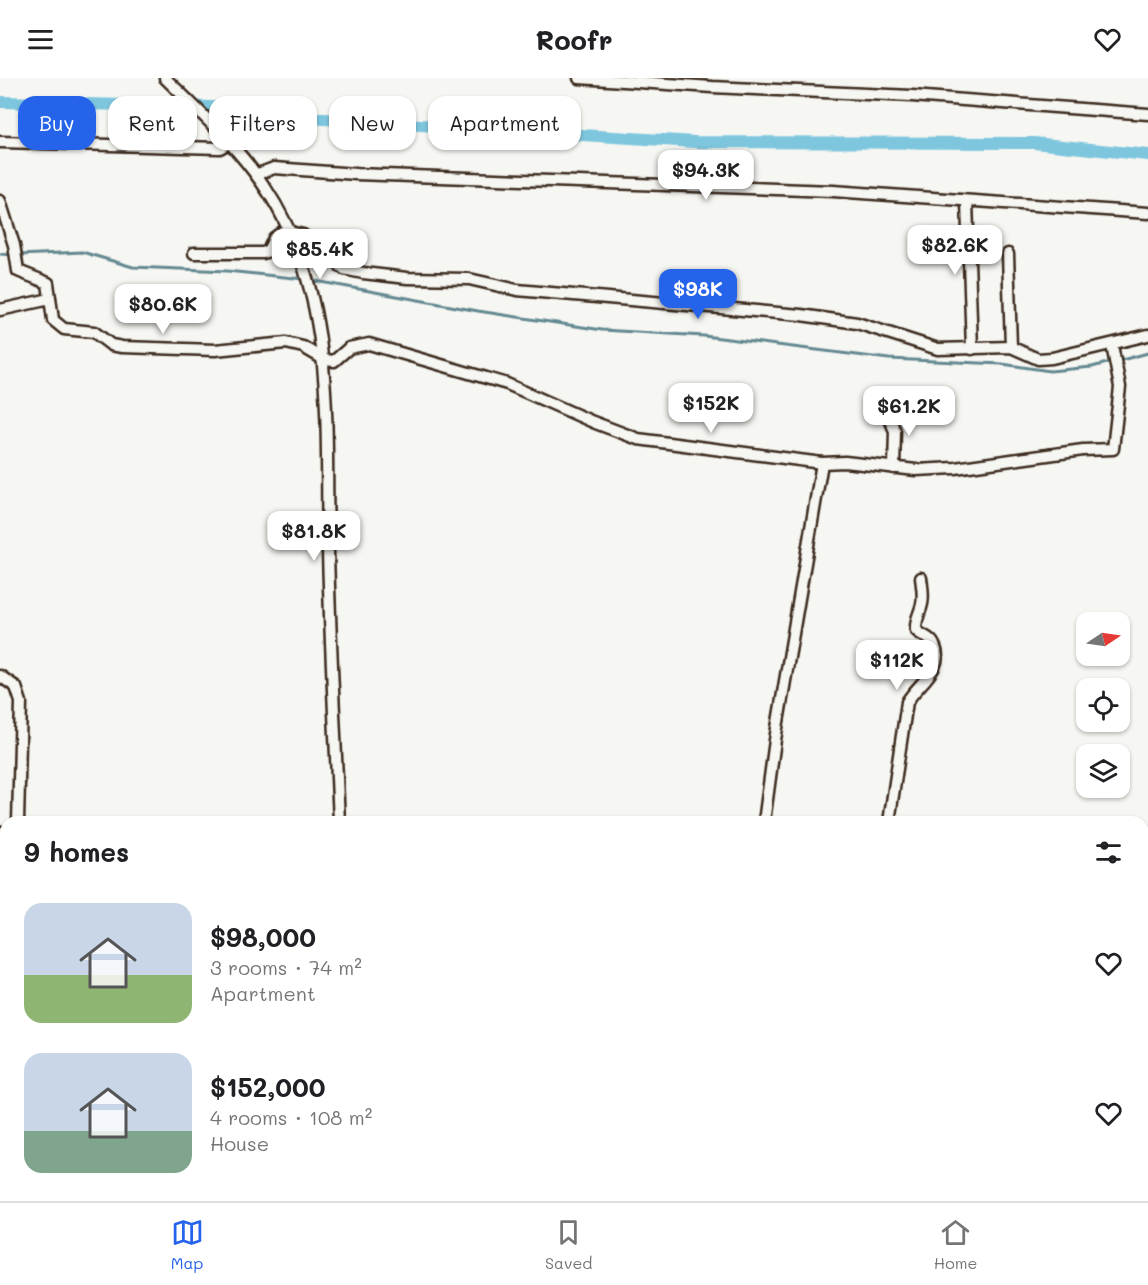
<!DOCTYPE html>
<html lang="en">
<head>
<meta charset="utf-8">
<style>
  :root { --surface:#fff; --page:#f2f2f2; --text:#202124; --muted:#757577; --line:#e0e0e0; --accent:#2563eb }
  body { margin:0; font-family:Mali,sans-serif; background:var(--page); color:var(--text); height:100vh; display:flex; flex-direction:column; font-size:22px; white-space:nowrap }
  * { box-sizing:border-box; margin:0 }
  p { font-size:20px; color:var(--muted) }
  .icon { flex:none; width:33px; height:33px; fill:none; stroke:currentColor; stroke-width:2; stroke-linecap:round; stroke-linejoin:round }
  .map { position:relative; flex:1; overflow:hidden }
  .details { position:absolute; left:0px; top:738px; width:1149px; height:386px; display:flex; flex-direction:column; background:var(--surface); border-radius:18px 18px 0 0; box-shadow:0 2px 4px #0004 }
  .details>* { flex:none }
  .banner { position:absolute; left:18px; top:18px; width:600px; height:54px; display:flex; gap:12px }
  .needle { width:39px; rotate:77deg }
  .tools { position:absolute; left:1076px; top:534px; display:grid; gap:12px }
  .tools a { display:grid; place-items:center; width:54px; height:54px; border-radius:12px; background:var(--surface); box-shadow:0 2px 4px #0004; font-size:30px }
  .price { position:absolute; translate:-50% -51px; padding:0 14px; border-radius:12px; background:#fff; color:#222; font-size:20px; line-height:39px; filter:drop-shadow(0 2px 3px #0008) }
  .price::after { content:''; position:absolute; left:50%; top:36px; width:18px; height:14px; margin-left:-9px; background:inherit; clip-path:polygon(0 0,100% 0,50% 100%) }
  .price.selected { background:var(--accent); color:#fff }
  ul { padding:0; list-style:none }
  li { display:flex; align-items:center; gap:18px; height:150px; padding:0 24px }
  li span { display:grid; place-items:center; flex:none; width:168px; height:120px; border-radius:18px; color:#555 }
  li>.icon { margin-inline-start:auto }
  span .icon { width:72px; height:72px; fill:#fffc; stroke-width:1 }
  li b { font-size:26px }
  h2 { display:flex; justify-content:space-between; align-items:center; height:72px; padding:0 24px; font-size:26px }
  .pill { padding:0 21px; border-radius:18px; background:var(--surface); box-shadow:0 2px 4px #0004; font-size:21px; line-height:54px }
  .pill.selected { background:var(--accent); color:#fff }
  header { display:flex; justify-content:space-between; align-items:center; height:78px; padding:0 24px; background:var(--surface); font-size:27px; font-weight:700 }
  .dock { display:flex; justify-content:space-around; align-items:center; height:84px; border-top:2px solid var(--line); background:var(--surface); font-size:16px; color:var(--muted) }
  .dock a { display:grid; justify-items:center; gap:3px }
  .dock .selected { color:var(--accent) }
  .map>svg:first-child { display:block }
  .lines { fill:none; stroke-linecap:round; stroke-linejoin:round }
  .stream { stroke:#638891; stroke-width:3 }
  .canal { stroke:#7ec6de; stroke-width:12 }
  .street-casing { stroke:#3b2a1e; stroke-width:15 }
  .secondary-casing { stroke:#3b2a1e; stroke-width:18 }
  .street { stroke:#f6f6f2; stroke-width:10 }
  .secondary { stroke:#f6f6f2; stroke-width:14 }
</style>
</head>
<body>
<header><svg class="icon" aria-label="menu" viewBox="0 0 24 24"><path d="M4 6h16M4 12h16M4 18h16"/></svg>Roofr<svg class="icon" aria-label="heart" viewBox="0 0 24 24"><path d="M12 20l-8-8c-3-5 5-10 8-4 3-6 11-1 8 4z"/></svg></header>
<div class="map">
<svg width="1148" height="1123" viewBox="0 0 1148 1123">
  <rect width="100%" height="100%" fill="#f6f6f2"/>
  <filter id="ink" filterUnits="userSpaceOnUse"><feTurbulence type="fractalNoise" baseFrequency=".0167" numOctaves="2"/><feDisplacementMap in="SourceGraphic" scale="12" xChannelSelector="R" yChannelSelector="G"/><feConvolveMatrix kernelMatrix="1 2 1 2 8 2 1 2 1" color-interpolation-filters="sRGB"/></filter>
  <g filter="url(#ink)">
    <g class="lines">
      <!-- stream -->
      <g class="stream">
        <polyline points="0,176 13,177"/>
        <polyline points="19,177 82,174 133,189 227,193 303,201"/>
        <polyline points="310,202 478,233 602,252 704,258 889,281 1002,286 1050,293 1092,289 1111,284"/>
        <polyline points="1118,283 1148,275"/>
      </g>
      <!-- canal -->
      <polyline class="canal" points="0,24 254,30 308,40 695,64 1034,65 1148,77"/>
      <!-- street casing -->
      <g class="street-casing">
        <g id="street">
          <path d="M165,0C210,44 256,85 284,142C336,243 325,362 328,472C330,562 335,653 339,744"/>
          <polyline points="579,0 712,9 912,18 1148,36"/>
          <polyline points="0,64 220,70 229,65"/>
          <polyline points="258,96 274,90 356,96 833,113 1148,135"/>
          <polyline points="0,123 14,167 18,193 48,205 53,242 64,251 94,254 111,267 122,269 215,272 286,265 303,269 325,282 334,283 349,270 369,266 507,306 593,344 638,361 822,385 845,384 916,392 955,390 1083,372 1113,371 1120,309 1112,267"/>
          <polyline points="967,123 972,271"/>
          <polyline points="194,175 263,175 268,173 274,160 282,154 290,154 303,157 344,191 363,195 407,200 469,201 517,212 801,237 857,245 938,271 1011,269 1038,281 1052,280 1148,257"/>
          <polyline points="1008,176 1011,269"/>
          <polyline points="0,232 50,221"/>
          <polyline points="887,335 895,353 894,390"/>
          <polyline points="0,598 16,609 21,624 18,744"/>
          <polyline points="764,744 775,662 822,385"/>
          <path d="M889,744L907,624C917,606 946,590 934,567C930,558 922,559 916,552C915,541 920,536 922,526C924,517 922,508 921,500"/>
          <polyline points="0,754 6,755"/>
          <polyline points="352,1118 353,1123"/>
          <polyline points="428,1118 429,1123"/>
          <polyline points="488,1118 489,1123"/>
          <polyline points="747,1123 751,1118"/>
        </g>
      </g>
      <!-- secondary casing -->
      <g class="secondary-casing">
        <g id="secondary">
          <polyline points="1143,809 1148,808"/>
          <polyline points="0,886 6,885"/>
        </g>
      </g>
      <!-- street -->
      <use href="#street" class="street"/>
      <!-- secondary -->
      <use href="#secondary" class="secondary"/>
    </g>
  </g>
</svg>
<div class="tools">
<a><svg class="needle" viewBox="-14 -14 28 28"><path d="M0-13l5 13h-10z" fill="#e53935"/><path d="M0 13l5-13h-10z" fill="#757577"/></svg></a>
<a><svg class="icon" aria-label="locate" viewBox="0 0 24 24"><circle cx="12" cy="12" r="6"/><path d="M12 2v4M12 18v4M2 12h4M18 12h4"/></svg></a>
<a><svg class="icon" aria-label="layers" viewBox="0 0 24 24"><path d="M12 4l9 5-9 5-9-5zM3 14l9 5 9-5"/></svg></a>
</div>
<b class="price" style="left:706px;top:123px">$94.3K</b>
<b class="price" style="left:955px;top:198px">$82.6K</b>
<b class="price" style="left:320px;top:202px">$85.4K</b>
<b class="price selected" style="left:698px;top:242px">$98K</b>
<b class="price" style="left:163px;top:257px">$80.6K</b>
<b class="price" style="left:711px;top:356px">$152K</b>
<b class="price" style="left:909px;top:359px">$61.2K</b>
<b class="price" style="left:314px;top:484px">$81.8K</b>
<b class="price" style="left:897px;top:613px">$112K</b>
<div class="banner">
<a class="pill selected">Buy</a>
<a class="pill">Rent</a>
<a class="pill">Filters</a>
<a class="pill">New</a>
<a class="pill">Apartment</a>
</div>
<section class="details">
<h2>9 homes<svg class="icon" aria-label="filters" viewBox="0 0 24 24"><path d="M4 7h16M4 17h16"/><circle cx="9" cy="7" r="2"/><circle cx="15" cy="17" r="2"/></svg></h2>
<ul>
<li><span style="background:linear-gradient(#c9d6e8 60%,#8fb573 0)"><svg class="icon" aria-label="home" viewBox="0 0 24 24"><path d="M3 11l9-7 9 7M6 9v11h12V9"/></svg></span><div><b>$98,000</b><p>3 rooms · 74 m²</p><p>Apartment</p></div><svg class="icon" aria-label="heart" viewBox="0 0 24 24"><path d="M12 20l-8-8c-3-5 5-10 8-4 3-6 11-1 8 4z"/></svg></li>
<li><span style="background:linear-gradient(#c9d6e8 65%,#7fa58c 0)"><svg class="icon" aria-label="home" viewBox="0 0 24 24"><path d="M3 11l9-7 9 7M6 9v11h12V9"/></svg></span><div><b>$152,000</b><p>4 rooms · 108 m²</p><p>House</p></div><svg class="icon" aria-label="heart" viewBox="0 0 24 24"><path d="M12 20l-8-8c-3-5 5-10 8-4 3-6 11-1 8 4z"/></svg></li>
</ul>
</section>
</div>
<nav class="dock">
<a class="selected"><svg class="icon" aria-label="map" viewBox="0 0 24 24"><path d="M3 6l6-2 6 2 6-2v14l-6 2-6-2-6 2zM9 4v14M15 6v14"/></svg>Map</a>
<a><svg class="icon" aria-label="saved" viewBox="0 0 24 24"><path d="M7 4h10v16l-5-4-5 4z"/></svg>Saved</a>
<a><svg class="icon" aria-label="home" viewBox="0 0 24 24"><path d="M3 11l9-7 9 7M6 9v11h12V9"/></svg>Home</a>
</nav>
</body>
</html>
